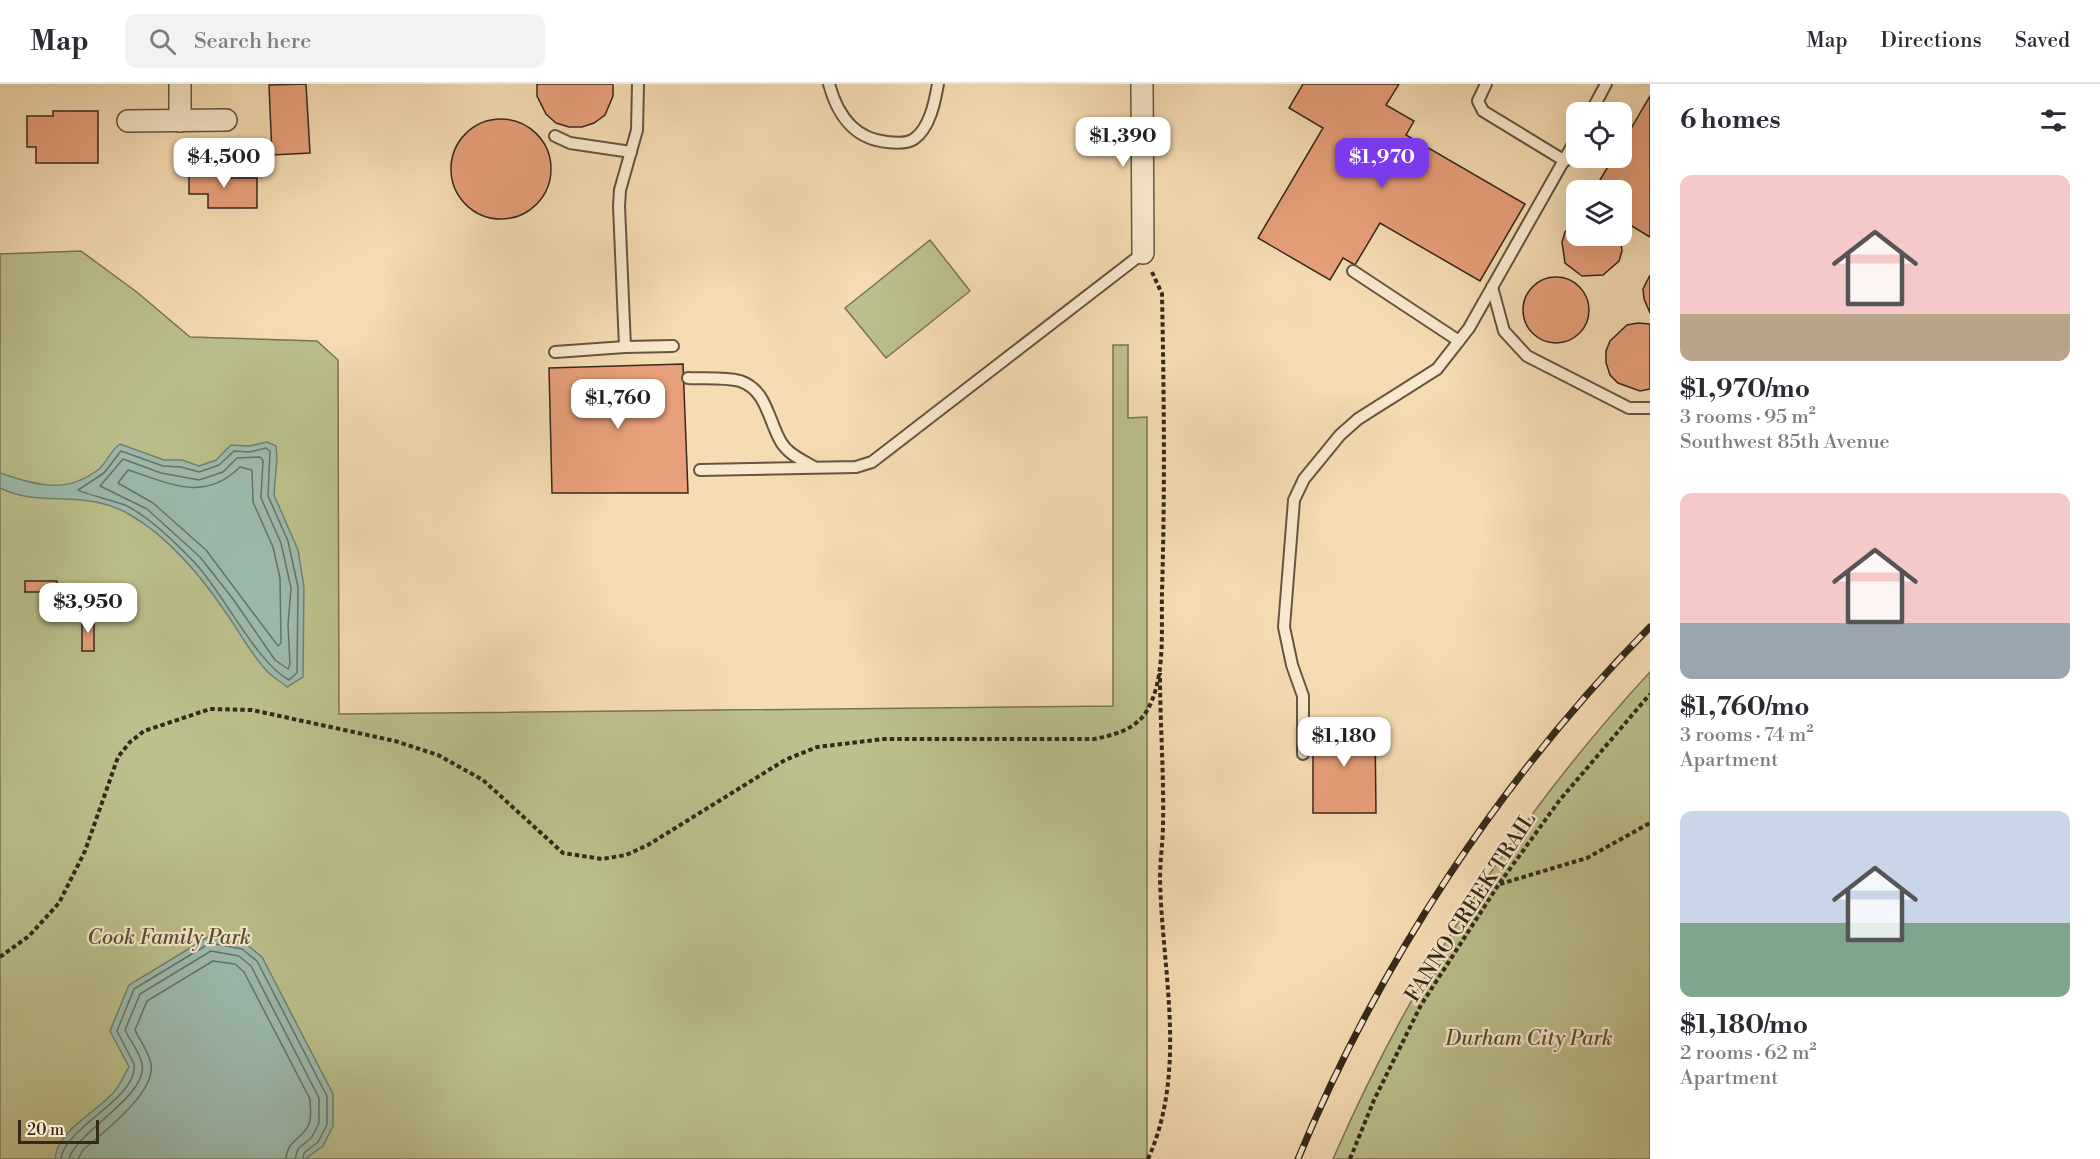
<!DOCTYPE html>
<html lang="en">
<head>
<meta charset="utf-8">
<style>
  :root { --surface:#fff; --page:#f2f2f3; --text:#2b2b33; --muted:#7c7c81; --line:#e1e1e2; --accent:#7c3aed }
  body { margin:0; font-family:"Libre Bodoni",serif; background:var(--page); color:var(--text); height:100vh; display:flex; flex-direction:column; font-size:22px; white-space:nowrap }
  * { box-sizing:border-box; margin:0 }
  p { font-size:20px; color:var(--muted) }
  .icon { flex:none; width:33px; height:33px; fill:none; stroke:currentColor; stroke-width:2; stroke-linecap:round; stroke-linejoin:round }
  .map { position:relative; flex:1; overflow:hidden }
  .side { display:flex; flex-direction:column; background:var(--surface); width:450px }
  .side>* { flex:none }
  .tools { position:absolute; left:1566px; top:18px; display:grid; gap:12px }
  .tools a { display:grid; place-items:center; width:66px; height:66px; border-radius:12px; background:var(--surface); box-shadow:0 6px 24px #0002; font-size:30px }
  .scale { position:absolute; left:18px; bottom:15px; width:81px; box-sizing:border-box; padding-left:6px; border:3px solid #34291a; border-top:0; font-size:16px; line-height:21px; white-space:nowrap; color:#34291a; -webkit-text-stroke:4px #f8e8cd; paint-order:stroke }
  .price { position:absolute; translate:-50% -51px; padding:0 14px; border-radius:12px; background:#fff; color:#222; font-size:20px; line-height:39px; filter:drop-shadow(0 2px 3px #0008) }
  .price::after { content:''; position:absolute; left:50%; top:36px; width:18px; height:14px; margin-left:-9px; background:inherit; clip-path:polygon(0 0,100% 0,50% 100%) }
  .price.on { background:var(--accent); color:#fff }
  ul { padding:0; list-style:none }
  li { display:grid; align-content:center; gap:12px; height:318px; padding:0 30px }
  li span { display:grid; place-items:center; height:186px; border-radius:12px; color:#555 }
  li>.icon { margin-inline-start:auto }
  span .icon { width:108px; height:108px; fill:#fffc; stroke-width:1 }
  li b { font-size:26px }
  h2 { display:flex; justify-content:space-between; align-items:center; height:72px; padding:0 30px; font-size:26px }
  header { display:flex; align-items:center; gap:36px; box-sizing:border-box; height:84px; padding:0 30px; background:var(--surface); border-bottom:2px solid var(--line) }
  header strong { font-size:28px }
  nav { display:flex; gap:33px; margin-inline-start:auto; font-size:21px }
  .search { width:420px; height:54px; background:var(--page); display:flex; align-items:center; gap:15px; box-sizing:border-box; padding:0 21px; border-radius:12px; color:var(--muted); font-size:22px }
  main { display:flex; flex:1; min-height:0 }
  .map>svg:first-child { display:block }
  .green { fill:#bcc08c; stroke:#787453; stroke-width:1.5 }
  .water { fill:#9cbbae; stroke:#728173; stroke-width:1.5 }
  .lines { fill:none; stroke-linecap:round; stroke-linejoin:round }
  .shore { stroke:#687264; stroke-width:1.5 }
  .building { fill:#e8a07a; stroke:#34291a; stroke-width:1.5 }
  .lane-casing { stroke:#645640; stroke-width:14 }
  .street-casing { stroke:#645640; stroke-width:24 }
  .path { stroke:#34291a; stroke-width:4; stroke-dasharray:4.5 3; stroke-linecap:butt }
  .lane { stroke:#f8e8cd; stroke-width:10 }
  .street { stroke:#f8e8cd; stroke-width:21 }
  .rail-casing { stroke:#34291a; stroke-width:7 }
  .rail { stroke:#f8e8cd; stroke-width:4.5; stroke-dasharray:14; stroke-linecap:butt }
  .labels { text-anchor:middle; stroke-width:4.5; stroke-linejoin:round; paint-order:stroke }
  .street-label { font-size:21px; fill:#34291a; stroke:#f8e8cd }
  .park-label { font-size:21px; font-style:italic; fill:#564f36; stroke:#f8e8cd }
</style>
</head>
<body>
<header>
<strong>Map</strong>
<div class="search"><svg class="icon" aria-label="search" viewBox="0 0 24 24"><circle cx="10" cy="10" r="6"/><path d="M15 15l6 6"/></svg>Search here</div>
<nav><a>Map</a><a>Directions</a><a>Saved</a></nav>
</header>
<main>
<div class="map">
<svg width="1650" height="1075" viewBox="0 0 1650 1075">
  <rect width="100%" height="100%" fill="#f5dcb2"/>
  <filter id="stains"><feTurbulence type="fractalNoise" baseFrequency=".00333" numOctaves="4"/><feColorMatrix values="0 0 0 0 .2 0 0 0 0 .09 0 0 0 0 .02 0 0 0 .5 -.17"/></filter>
  <radialGradient id="worn" r=".72"><stop offset=".6" stop-color="#630" stop-opacity="0"/><stop offset="1" stop-color="#630" stop-opacity=".3"/></radialGradient>
  <!-- green -->
  <g class="green">
    <polygon points="930,156 970,207 886,274 845,224"/>
    <polygon points="81,167 138,209 190,253 317,257 338,276 339,630 1113,622 1113,261 1128,261 1128,334 1147,333 1147,1075 0,1075 0,170"/>
    <path d="M1650,588V1075H1333C1411,896 1518,731 1650,588Z"/>
  </g>
  <!-- water -->
  <g class="water">
    <path d="M267,358L276,362L277,374L274,411L298,466L304,503L303,593L287,603C280,597 272,593 266,586C250,569 238,545 224,526C201,492 168,453 132,432C85,403 41,425 0,404V389C36,401 66,411 99,385C107,378 110,367 120,360L164,376H182L199,382L216,376L231,361L249,362Z"/>
    <path d="M208,853L245,859L262,873L333,1010V1042L323,1062L305,1075H55C57,1046 97,1028 114,1008C120,1001 124,991 129,983L110,947L129,901Z"/>
  </g>
  <g class="lines">
    <!-- shore -->
    <g class="shore">
      <path d="M266,364L270,367L268,412L288,457L298,503L297,589L289,596C256,578 224,510 195,479C176,459 150,433 125,421C115,417 82,409 78,406L104,389L121,367L163,382L181,383L199,388L219,381L234,367L250,368Z"/>
      <polygon points="237,374 260,373 263,376 261,414 281,459 291,504 288,541 290,580 288,585 275,576 233,515 200,473 147,425 100,402 123,375 161,389 199,396 223,388"/>
      <path d="M240,383L252,386L253,418L273,463L280,494L281,559L278,562L206,466L153,419L118,399L128,386C169,399 204,419 240,383Z"/>
      <path d="M61,1075C64,1043 139,1014 134,980L117,947L134,905L210,859L242,865L257,877L327,1012V1041L318,1058L304,1069L303,1075"/>
      <path d="M69,1075C76,1048 149,1011 142,980C140,968 130,957 125,946L140,910L211,867L239,872L251,882L319,1014V1039L312,1053L298,1065L295,1075"/>
      <path d="M78,1075L83,1066C103,1048 156,1009 151,980C149,968 140,957 135,946L147,917L213,877L235,880L244,888L310,1015C310,1023 312,1032 309,1040C303,1055 287,1056 286,1075"/>
    </g>
  </g>
  <!-- building -->
  <g class="building">
    <polygon points="306,0 310,69 272,71 269,1"/>
    <polygon points="537,0 613,0 613,12 605,31 594,39 582,43 569,43 556,39 546,30 537,12"/>
    <polygon points="1303,0 1399,0 1386,21 1414,37 1406,51 1525,120 1480,197 1380,139 1355,181 1343,174 1330,196 1258,154 1323,44 1289,24"/>
    <polygon points="1650,12 1650,153 1622,136 1622,106 1594,106 1613,74 1622,74 1622,60"/>
    <polygon points="53,27 98,27 98,79 36,79 36,63 27,63 27,32 53,32"/>
    <circle cx="501" cy="85" r="50"/>
    <polygon points="189,85 224,85 224,94 257,94 257,124 208,124 208,110 189,110"/>
    <polygon points="1576,137 1576,152 1620,152 1622,167 1619,177 1603,191 1582,192 1565,179 1562,158 1565,148"/>
    <polygon points="1650,191 1650,229 1644,215 1643,205"/>
    <circle cx="1556" cy="226" r="33"/>
    <polygon points="1638,239 1650,240 1650,305 1640,307 1618,299 1610,291 1606,279 1606,267 1610,257 1627,241"/>
    <polygon points="683,280 688,409 552,409 549,284"/>
    <rect x="25" y="497" width="32" height="11"/>
    <rect x="82" y="534" width="12" height="33"/>
    <polygon points="1375,639 1376,729 1313,729 1313,640"/>
  </g>
  <g class="lines">
    <!-- lane casing -->
    <g class="lane-casing">
      <g id="lane">
        <polyline points="638,0 637,46 620,106 619,122 625,263 673,262"/>
        <path d="M829,0C837,30 854,55 887,58C895,59 907,60 914,55C930,44 935,17 938,0"/>
        <polyline points="1486,0 1478,17 1483,27 1565,77"/>
        <polyline points="1591,28 1606,0"/>
        <polyline points="555,52 570,59 631,68"/>
        <polyline points="1353,187 1459,257"/>
        <polyline points="1492,203 1504,247 1527,272 1629,324 1650,324"/>
        <polyline points="555,268 625,263"/>
        <path d="M688,294C704,295 724,293 740,297C767,306 768,336 781,358C788,370 802,376 814,383"/>
        <polyline points="700,386 856,383 872,378 1143,169"/>
        <polyline points="1303,670 1303,612 1292,581 1284,543 1294,416 1304,395 1340,351 1358,335 1437,285 1469,244 1576,55"/>
      </g>
    </g>
    <!-- street casing -->
    <g class="street-casing">
      <g id="street">
        <polyline points="180,0 180,37"/>
        <polyline points="1142,0 1143,169"/>
        <polyline points="128,37 226,36"/>
      </g>
    </g>
    <!-- path -->
    <g class="path">
      <polyline points="1500,800 1587,774 1650,739"/>
      <path d="M0,873L29,852L59,819L85,767L118,673L130,658L144,647L210,625L252,626L395,657L438,671L483,696L563,769L602,775L626,771L648,761L785,676L817,663L884,655H1094C1115,651 1137,645 1148,625C1166,591 1161,545 1162,508C1165,408 1164,309 1162,210L1152,188"/>
      <path d="M1148,1075C1188,986 1162,888 1160,795C1160,776 1163,758 1163,740C1164,690 1160,639 1160,589"/>
      <polyline points="1350,1075 1374,1016 1421,921 1499,800 1559,717 1650,610"/>
    </g>
    <!-- lane -->
    <use href="#lane" class="lane"/>
    <!-- street -->
    <use href="#street" class="street"/>
    <!-- rail casing -->
    <g class="rail-casing">
      <path id="rail" d="M1298,1075C1379,879 1501,694 1650,543"/>
    </g>
    <!-- rail -->
    <use href="#rail" class="rail"/>
  </g>
  <g class="labels">
    <!-- street labels -->
    <g class="street-label">
      <text transform="translate(1470 823) rotate(-57)" y="7">FANNO CREEK TRAIL</text>
    </g>
    <!-- park labels -->
    <g class="park-label">
      <text x="169" y="860">Cook Family Park</text>
      <text x="1529" y="961">Durham City Park</text>
    </g>
  </g>
  <rect width="100%" height="100%" filter="url(#stains)"/>
  <rect width="100%" height="100%" fill="url(#worn)"/>
</svg>
<div class="tools">
<a><svg class="icon" aria-label="locate" viewBox="0 0 24 24"><circle cx="12" cy="12" r="6"/><path d="M12 2v4M12 18v4M2 12h4M18 12h4"/></svg></a>
<a><svg class="icon" aria-label="layers" viewBox="0 0 24 24"><path d="M12 4l9 5-9 5-9-5zM3 14l9 5 9-5"/></svg></a>
</div>
<div class="scale">20 m</div>
<b class="price" style="left:1123px;top:84px">$1,390</b>
<b class="price" style="left:224px;top:105px">$4,500</b>
<b class="price on" style="left:1382px;top:105px">$1,970</b>
<b class="price" style="left:618px;top:346px">$1,760</b>
<b class="price" style="left:88px;top:550px">$3,950</b>
<b class="price" style="left:1344px;top:684px">$1,180</b>
</div>
<section class="side">
<h2>6 homes<svg class="icon" aria-label="filters" viewBox="0 0 24 24"><path d="M4 7h16M4 17h16"/><circle cx="9" cy="7" r="2"/><circle cx="15" cy="17" r="2"/></svg></h2>
<ul>
<li><span style="background:linear-gradient(#f6c9c9 75%,#b9a48a 0)"><svg class="icon" aria-label="home" viewBox="0 0 24 24"><path d="M3 11l9-7 9 7M6 9v11h12V9"/></svg></span><div><b>$1,970/mo</b><p>3 rooms · 95 m²</p><p>Southwest 85th Avenue</p></div></li>
<li><span style="background:linear-gradient(#f6c9c9 70%,#9aa5b1 0)"><svg class="icon" aria-label="home" viewBox="0 0 24 24"><path d="M3 11l9-7 9 7M6 9v11h12V9"/></svg></span><div><b>$1,760/mo</b><p>3 rooms · 74 m²</p><p>Apartment</p></div></li>
<li><span style="background:linear-gradient(#c9d6e8 60%,#7fa58c 0)"><svg class="icon" aria-label="home" viewBox="0 0 24 24"><path d="M3 11l9-7 9 7M6 9v11h12V9"/></svg></span><div><b>$1,180/mo</b><p>2 rooms · 62 m²</p><p>Apartment</p></div></li>
</ul>
</section>
</main>
</body>
</html>
